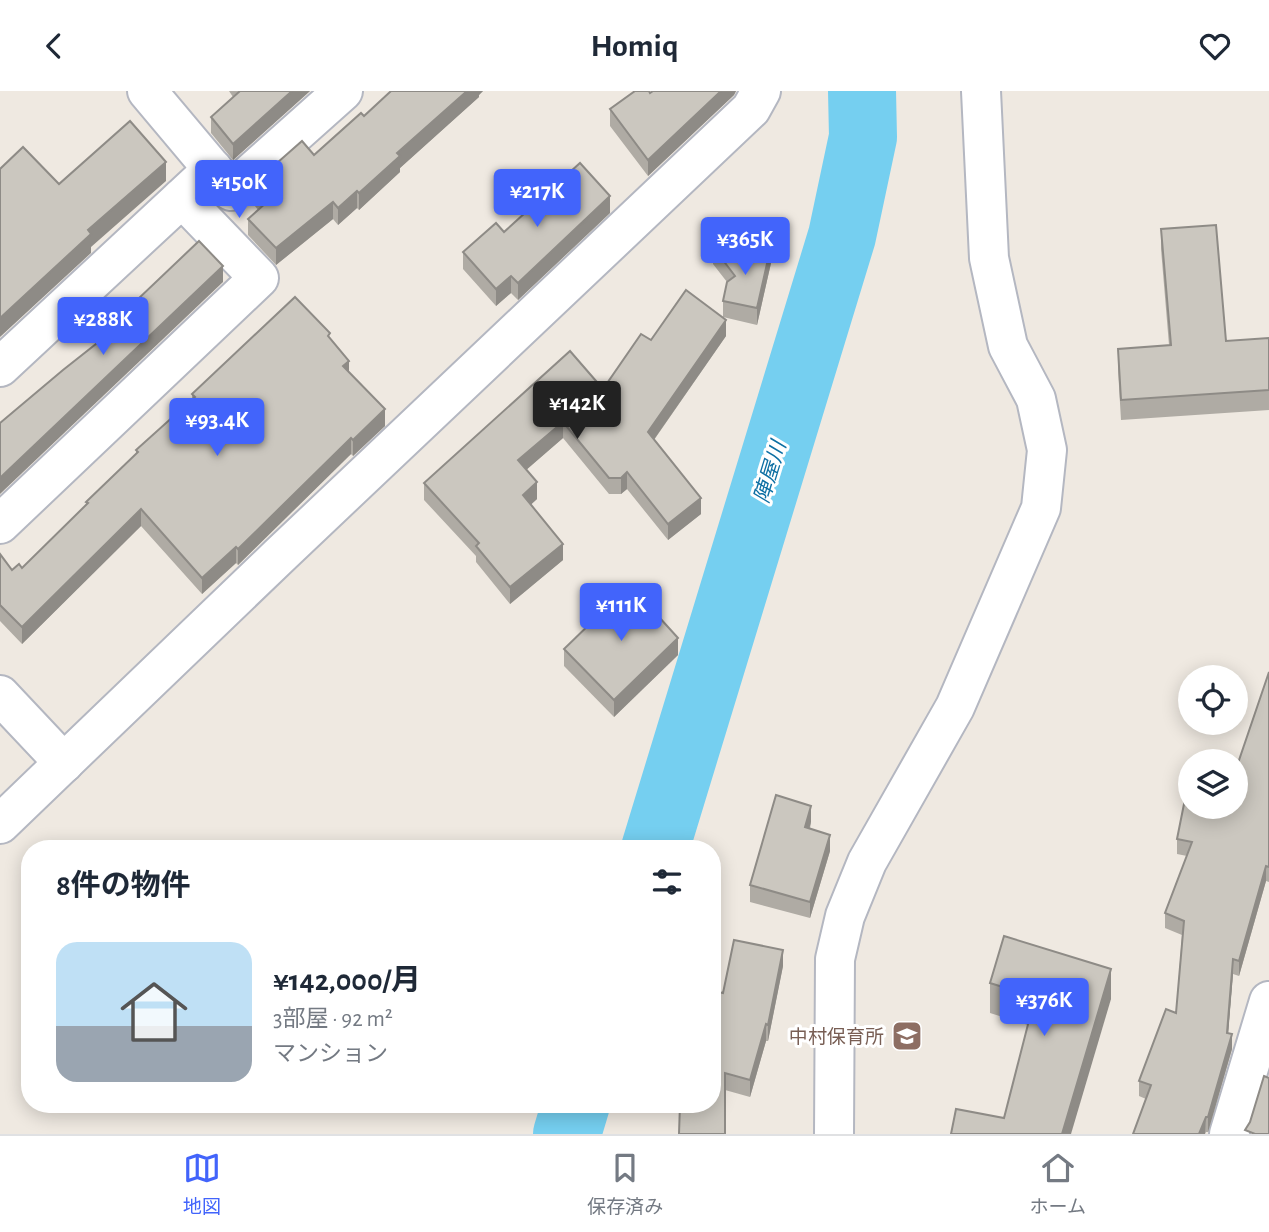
<!DOCTYPE html>
<html lang="ja">
<head>
<meta charset="utf-8">
<style>
  :root { --surface:#fff; --page:#f6f6f7; --text:#1f2937; --muted:#747a83; --line:#e0e1e3; --accent:#4264fb }
  body { margin:0; font-family:"Alegreya Sans","Noto Sans JP",sans-serif; background:var(--page); color:var(--text); height:100vh; display:flex; flex-direction:column; font-size:26px; white-space:nowrap }
  * { box-sizing:border-box; margin:0 }
  p { font-size:23px; color:var(--muted) }
  .icon { flex:none; width:38px; height:38px; fill:none; stroke:currentColor; stroke-width:2; stroke-linecap:round; stroke-linejoin:round }
  .map { position:relative; flex:1; overflow:hidden }
  .drawer { position:absolute; left:21px; top:749px; width:700px; height:273px; display:flex; flex-direction:column; background:var(--surface); border-radius:28px; box-shadow:0 4px 18px #0003 }
  .drawer>* { flex:none }
  .fabs { position:absolute; left:1178px; top:574px; display:grid; gap:14px }
  .fabs a { display:grid; place-items:center; width:70px; height:70px; border-radius:50%; background:var(--surface); box-shadow:0 4px 18px #0003; font-size:35px }
  .price { position:absolute; translate:-50% -60px; padding:0 16px; border-radius:7px; background:var(--accent); color:#fff; font-size:23px; line-height:46px; filter:drop-shadow(0 2px 4px #0008) }
  .price::after { content:''; position:absolute; left:50%; top:42px; width:21px; height:16px; margin-left:-10px; background:inherit; clip-path:polygon(0 0,100% 0,50% 100%) }
  .price.current { background:#222; color:#fff }
  ul { padding:0; list-style:none }
  li { display:flex; align-items:center; gap:21px; height:175px; padding:0 35px }
  li+li { border-top:2px solid var(--line) }
  li span { display:grid; place-items:center; flex:none; width:196px; height:140px; border-radius:21px; color:#555 }
  li>.icon { margin-inline-start:auto }
  span .icon { width:84px; height:84px; fill:#fffc; stroke-width:1 }
  li b { font-size:30px }
  h2 { display:flex; justify-content:space-between; align-items:center; height:84px; padding:0 35px; font-size:30px }
  header { display:flex; justify-content:space-between; align-items:center; height:91px; padding:0 35px; background:var(--surface); font-size:32px; font-weight:700 }
  .tab-bar { display:flex; justify-content:space-around; align-items:center; height:98px; border-top:2px solid var(--line); background:var(--surface); font-size:19px; color:var(--muted) }
  .tab-bar a { display:grid; justify-items:center; gap:4px }
  .tab-bar .current { color:var(--accent) }
  .map>svg:first-child { display:block }
  .lines { fill:none; stroke-linecap:round; stroke-linejoin:round }
  .river { stroke:#75cff0; stroke-width:68 }
  .minor-casing { stroke:#b4b7c1; stroke-width:42 }
  .tertiary-casing { stroke:#b4b7c1; stroke-width:42 }
  .minor { stroke:#fff; stroke-width:38 }
  .tertiary { stroke:#fff; stroke-width:38 }
  .wall { fill:#afaba4 }
  .shaded-wall { fill:#8e8b86 }
  .building { fill:#cbc7bf; stroke:#8e8b86; stroke-width:2 }
  .labels { text-anchor:middle; stroke-width:6; stroke-linejoin:round; paint-order:stroke }
  .education-label { font-size:19px; fill:#785e54; stroke:#fff; text-anchor:end }
  .water-label { font-size:21px; font-style:italic; fill:#0d6fa3; stroke:#fff }
</style>
</head>
<body>
<header><svg class="icon" aria-label="back" viewBox="0 0 24 24"><path d="M15 5l-7 7 7 7"/></svg>Homiq<svg class="icon" aria-label="heart" viewBox="0 0 24 24"><path d="M12 20l-8-8c-3-5 5-10 8-4 3-6 11-1 8 4z"/></svg></header>
<div class="map">
<svg width="1269" height="1043" viewBox="0 0 1269 1043">
  <rect width="100%" height="100%" fill="#efe9e1"/>
  <g class="lines">
    <!-- river -->
    <g class="river">
      <polyline points="655,758 842,145 863,46 862,0"/>
      <polyline points="567,1043 576,1013"/>
    </g>
    <!-- minor casing -->
    <g class="minor-casing">
      <g id="minor">
        <polyline points="147,0 231,100 343,0"/>
        <polyline points="0,276 213,78"/>
        <polyline points="0,433 259,187 182,107"/>
        <polyline points="0,604 64,672"/>
        <polyline points="0,733 279,465 751,18 761,0"/>
        <polyline points="1229,1043 1269,910"/>
      </g>
    </g>
    <!-- tertiary casing -->
    <g class="tertiary-casing">
      <polyline id="tertiary" points="834,1043 835,868 845,825 867,771 955,616 1041,417 1047,359 1036,308 1008,255 989,167 981,0"/>
    </g>
    <!-- minor -->
    <use href="#minor" class="minor"/>
    <!-- tertiary -->
    <use href="#tertiary" class="tertiary"/>
  </g>
  <!-- wall -->
  <g class="wall">
    <polygon points="229,0 310,0 233,69 211,42 211,26 233,6"/>
    <polygon points="391,0 483,0 479,4 479,6 400,77 400,81 359,119 357,117 338,134 333,128 276,174 248,144 248,128 258,119 252,111 252,94 314,64 364,25"/>
    <polygon points="653,0 736,0 734,4 648,85 610,35 610,18 650,2"/>
    <polygon points="610,122 518,209 511,202 496,215 463,178 463,161 504,141"/>
    <polygon points="1161,138 1226,250 1269,247 1269,319 1121,329 1118,278 1118,258 1169,254 1161,158"/>
    <polygon points="713,156 771,172 757,234 723,226 726,245 654,349 701,423 668,449 627,398 621,403 609,403 563,347 526,379 537,408 530,414 563,469 510,513 476,471 476,465 424,409 424,392 603,298 651,249 723,226 723,210 727,191 713,173"/>
    <polygon points="223,191 138,219 138,208"/>
    <polygon points="330,249 349,282 385,335 353,365 351,363 238,474 236,472 202,503 141,435 22,553 0,530 0,463 12,479 22,477 86,414 86,411 136,363 136,359 192,308 192,303"/>
    <polygon points="564,558 678,564 614,626 564,575"/>
    <polygon points="1269,581 1269,791 1266,790 1239,885 1233,883 1228,942 1232,958 1208,1041 1206,1041 1205,1043 1133,1043 1146,1008 1139,1005 1139,990 1176,922 1182,844 1165,837 1165,822 1187,765 1177,763 1177,748 1236,716"/>
    <polygon points="811,731 810,738 830,760 810,827 750,811 750,794"/>
    <polygon points="783,875 768,950 766,950 750,1006 725,999 712,1013 723,902"/>
    <polygon points="990,892 1111,908 1004,1027 1028,934 990,922"/>
  </g>
  <!-- shaded-wall -->
  <g class="shaded-wall">
    <polygon points="292,0 310,0 233,69 233,53"/>
    <polygon points="467,0 483,0 479,4 479,6 400,77 400,81 359,119 359,102 397,62"/>
    <polygon points="721,0 736,0 734,4 648,85 648,69"/>
    <polygon points="166,71 166,90 91,156 91,162 0,246 0,227 88,139"/>
    <polygon points="357,100 357,117 338,134 338,117"/>
    <polygon points="610,105 610,122 518,209 518,192"/>
    <polygon points="333,111 333,128 276,174 276,157"/>
    <polygon points="771,155 771,172 757,234 757,217"/>
    <polygon points="223,175 223,191 0,403 0,387"/>
    <polygon points="511,185 511,202 496,215 496,198"/>
    <polygon points="726,229 726,245 648,357 648,341"/>
    <polygon points="349,270 349,286 343,275"/>
    <polygon points="385,318 385,335 353,365 353,349"/>
    <polygon points="563,331 563,347 518,386 518,369"/>
    <polygon points="351,347 351,363 238,474 238,458"/>
    <polygon points="627,381 627,398 621,403 621,387"/>
    <polygon points="537,391 537,408 523,421 523,404"/>
    <polygon points="701,407 701,423 668,449 668,433"/>
    <polygon points="141,418 141,435 22,553 22,536"/>
    <polygon points="563,453 563,469 510,513 510,496"/>
    <polygon points="236,456 236,472 202,503 202,487"/>
    <polygon points="678,547 678,564 614,626 614,609"/>
    <polygon points="811,715 811,731 805,753 805,736"/>
    <polygon points="830,744 830,760 810,827 810,811"/>
    <polygon points="1266,775 1266,790 1239,885 1239,870"/>
    <polygon points="783,859 783,875 768,950 768,934"/>
    <polygon points="1233,868 1233,883 1227,957 1227,942"/>
    <polygon points="1111,878 1111,908 1071,1043 1062,1043"/>
    <polygon points="766,933 766,950 750,1006 750,989"/>
    <polygon points="1232,943 1232,958 1208,1041 1208,1026"/>
    <polygon points="1206,1026 1205,1043 1199,1043"/>
  </g>
  <!-- building -->
  <g class="building">
    <polygon points="240,0 292,0 233,53 211,26"/>
    <polygon points="391,0 467,0 397,62 400,65 359,102 357,100 338,117 333,111 276,157 248,128 267,111 252,94 302,50 314,64 361,22 364,25"/>
    <polygon points="635,0 649,0 650,2 653,0 721,0 648,69 610,18"/>
    <polygon points="130,30 166,71 88,139 91,143 0,227 0,78 23,56 59,93"/>
    <polygon points="580,72 610,105 518,192 511,185 496,198 463,161 496,132 504,141"/>
    <polygon points="1216,134 1226,250 1269,247 1269,299 1121,309 1118,258 1171,254 1161,138"/>
    <polygon points="199,150 223,175 0,387 0,332 63,279 144,215 138,208"/>
    <polygon points="771,155 757,217 723,210 727,191 735,185 713,156 757,166"/>
    <polygon points="686,199 726,229 648,341 701,407 668,433 627,381 621,387 609,387 563,331 518,369 537,391 523,404 563,453 510,496 476,455 479,452 424,392 570,260 603,298 641,243 651,249"/>
    <polygon points="295,206 330,242 328,245 349,270 343,275 385,318 353,349 351,347 238,458 236,456 202,487 141,418 22,536 0,514 0,463 12,479 19,473 22,477 88,412 86,411 138,361 136,359 195,306 192,303"/>
    <polygon points="630,494 678,547 614,609 564,558"/>
    <polygon points="1269,581 1269,776 1266,775 1239,870 1233,868 1227,942 1232,943 1208,1026 1206,1026 1199,1043 1133,1043 1151,994 1139,990 1166,918 1176,922 1184,830 1165,822 1192,751 1177,748 1190,683 1190,716 1236,716 1236,678"/>
    <polygon points="776,704 811,715 805,736 830,744 810,811 750,794"/>
    <polygon points="1004,845 1111,878 1062,1043 951,1043 956,1018 1004,1027 1035,906 990,892"/>
    <polygon points="734,849 783,859 768,934 766,933 750,989 725,982 725,1043 679,1043 680,1013 712,1013 712,920 718,901 723,902"/>
    <polygon points="1264,985 1269,987 1269,1043 1255,1043 1245,1039 1250,1031"/>
  </g>
  <!-- icons -->
  <defs>
    <g id="school-square" transform="scale(1.575)"><rect x="-9" y="-9" width="18" height="18" rx="4" fill="#8d6e63" stroke="#fff"/><path d="M0-5L7-2L0 1L-7-2ZM-4 1L0 2.5L4 1V4Q0 6-4 4Z" fill="#fff"/></g>
  </defs>
  <g fill-rule="evenodd">
    <use href="#school-square" x="907" y="945"/>
  </g>
  <g class="labels">
    <!-- education labels -->
    <g class="education-label">
      <text x="884" y="952">中村保育所</text>
    </g>
    <!-- water labels -->
    <g class="water-label">
      <text transform="translate(770 381) rotate(-73)" y="7">陣屋川</text>
    </g>
  </g>
</svg>
<div class="fabs">
<a><svg class="icon" aria-label="locate" viewBox="0 0 24 24"><circle cx="12" cy="12" r="6"/><path d="M12 2v4M12 18v4M2 12h4M18 12h4"/></svg></a>
<a><svg class="icon" aria-label="layers" viewBox="0 0 24 24"><path d="M12 4l9 5-9 5-9-5zM3 14l9 5 9-5"/></svg></a>
</div>
<b class="price" style="left:239px;top:129px">¥150K</b>
<b class="price" style="left:537px;top:138px">¥217K</b>
<b class="price" style="left:745px;top:186px">¥365K</b>
<b class="price" style="left:103px;top:266px">¥288K</b>
<b class="price current" style="left:577px;top:350px">¥142K</b>
<b class="price" style="left:217px;top:367px">¥93.4K</b>
<b class="price" style="left:621px;top:552px">¥111K</b>
<b class="price" style="left:1044px;top:947px">¥376K</b>
<section class="drawer">
<h2>8件の物件<svg class="icon" aria-label="filters" viewBox="0 0 24 24"><path d="M4 7h16M4 17h16"/><circle cx="9" cy="7" r="2"/><circle cx="15" cy="17" r="2"/></svg></h2>
<ul>
<li><span style="background:linear-gradient(#bfe0f5 60%,#9aa5b1 0)"><svg class="icon" aria-label="home" viewBox="0 0 24 24"><path d="M3 11l9-7 9 7M6 9v11h12V9"/></svg></span><div><b>¥142,000/月</b><p>3部屋 · 92 m²</p><p>マンション</p></div></li>
</ul>
</section>
</div>
<nav class="tab-bar">
<a class="current"><svg class="icon" aria-label="map" viewBox="0 0 24 24"><path d="M3 6l6-2 6 2 6-2v14l-6 2-6-2-6 2zM9 4v14M15 6v14"/></svg>地図</a>
<a><svg class="icon" aria-label="saved" viewBox="0 0 24 24"><path d="M7 4h10v16l-5-4-5 4z"/></svg>保存済み</a>
<a><svg class="icon" aria-label="home" viewBox="0 0 24 24"><path d="M3 11l9-7 9 7M6 9v11h12V9"/></svg>ホーム</a>
</nav>
</body>
</html>
